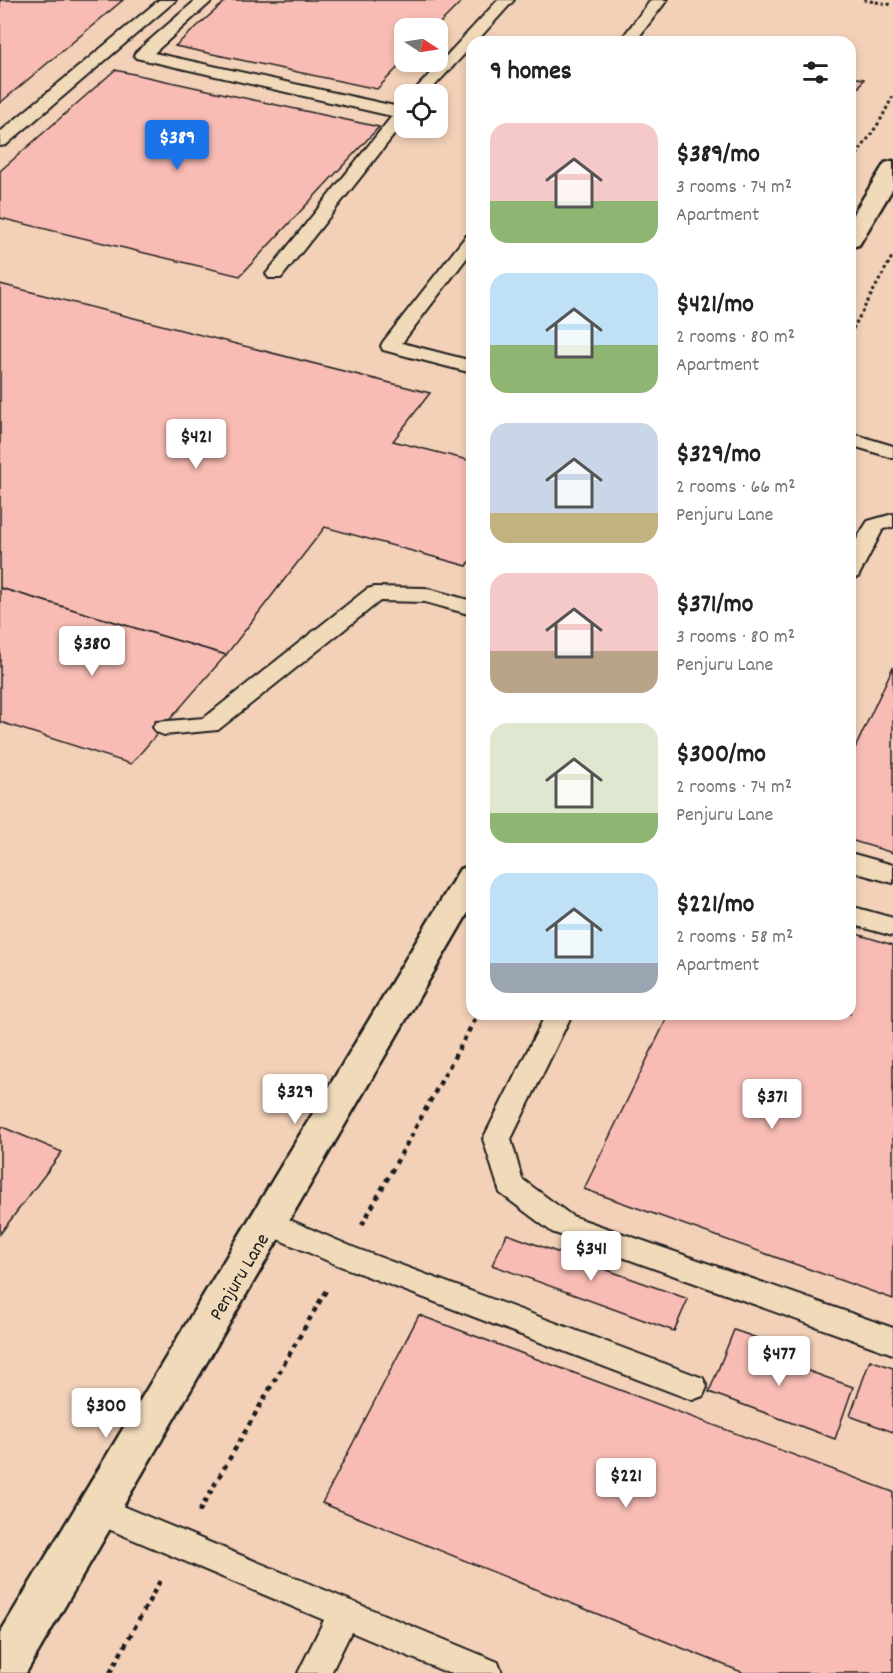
<!DOCTYPE html>
<html lang="en">
<head>
<meta charset="utf-8">
<style>
  :root { --surface:#fff; --page:#f2f2f2; --text:#222; --muted:#767676; --accent:#1a73e8 }
  body { margin:0; font-family:Dekko,sans-serif; background:var(--page); color:var(--text); height:100vh; display:flex; flex-direction:column; font-size:22px; white-space:nowrap }
  * { box-sizing:border-box; margin:0 }
  p { font-size:20px; color:var(--muted) }
  .icon { flex:none; width:33px; height:33px; fill:none; stroke:currentColor; stroke-width:2; stroke-linecap:round; stroke-linejoin:round }
  .map { position:relative; flex:1; overflow:hidden }
  .details { position:absolute; left:466px; top:36px; width:390px; height:984px; display:flex; flex-direction:column; background:var(--surface); border-radius:18px; box-shadow:0 3px 9px #0003 }
  .details>* { flex:none }
  .needle { width:39px; rotate:102deg }
  .tools { position:absolute; left:394px; top:18px; display:grid; gap:12px }
  .tools a { display:grid; place-items:center; width:54px; height:54px; border-radius:12px; background:var(--surface); box-shadow:0 3px 9px #0003; font-size:30px }
  .price { position:absolute; translate:-50% -51px; padding:0 14px; border-radius:6px; background:#fff; color:#222; font-size:20px; line-height:39px; filter:drop-shadow(0 2px 3px #0008) }
  .price::after { content:''; position:absolute; left:50%; top:36px; width:18px; height:14px; margin-left:-9px; background:inherit; clip-path:polygon(0 0,100% 0,50% 100%) }
  .price.on { background:var(--accent); color:#fff }
  ul { padding:0; list-style:none }
  li { display:flex; align-items:center; gap:18px; height:150px; padding:0 24px }
  li span { display:grid; place-items:center; flex:none; width:168px; height:120px; border-radius:18px; color:#555 }
  li>.icon { margin-inline-start:auto }
  span .icon { width:72px; height:72px; fill:#fffc; stroke-width:1 }
  li b { font-size:26px }
  h2 { display:flex; justify-content:space-between; align-items:center; height:72px; padding:0 24px; font-size:26px }
  .map>svg:first-child { display:block }
  .building { fill:#f8bcb5; stroke:#1c1c1c; stroke-width:1.5 }
  .lines { fill:none; stroke-linecap:round; stroke-linejoin:round }
  .lane-casing { stroke:#1c1c1c; stroke-width:4 }
  .street-casing { stroke:#1c1c1c; stroke-width:5 }
  .path-far1 { stroke:#1c1c1c; stroke-width:3; stroke-dasharray:3 3; stroke-linecap:butt }
  .path { stroke:#1c1c1c; stroke-width:4.5; stroke-dasharray:5 5; stroke-linecap:butt }
  .lane { fill:#f1dab9; fill-rule:evenodd }
  .street { fill:#f1dab9; fill-rule:evenodd }
  .labels { text-anchor:middle; stroke-width:4.5; stroke-linejoin:round; paint-order:stroke }
  .street-label { font-size:20px; fill:#1c1c1c; stroke:#f1dab9 }
</style>
</head>
<body>
<div class="map">
<svg width="893" height="1673" viewBox="0 0 893 1673">
  <rect width="100%" height="100%" fill="#f3d1b8"/>
  <filter id="ink" filterUnits="userSpaceOnUse"><feTurbulence type="fractalNoise" baseFrequency=".0167" numOctaves="2"/><feDisplacementMap in="SourceGraphic" scale="12" xChannelSelector="R" yChannelSelector="G"/><feConvolveMatrix kernelMatrix="1 2 1 2 8 2 1 2 1" color-interpolation-filters="sRGB"/></filter>
  <g filter="url(#ink)">
    <!-- building -->
    <g class="building">
      <polygon points="0,0 123,0 0,103"/>
      <polygon points="227,0 463,0 435,28 405,28 405,60 377,89 175,46"/>
      <polygon points="115,70 379,127 240,276 0,218 0,171"/>
      <polygon points="850,77 864,79 850,101"/>
      <polygon points="0,284 430,393 393,441 472,461 472,557 467,566 325,527 226,655 0,588"/>
      <polygon points="0,588 226,655 131,764 0,722"/>
      <polygon points="893,667 893,853 850,840 850,759"/>
      <polygon points="850,932 893,945 893,1299 584,1189 669,1014 850,1014"/>
      <polygon points="0,1126 62,1152 0,1234"/>
      <polygon points="507,1234 688,1299 674,1331 492,1265"/>
      <polygon points="419,1315 893,1492 893,1673 744,1673 322,1503"/>
      <polygon points="734,1330 777,1345 772,1358 853,1387 835,1439 709,1392"/>
      <polygon points="870,1360 893,1368 893,1432 850,1416"/>
    </g>
    <g class="lines">
      <!-- lane casing -->
      <g class="lane-casing">
        <g id="lane">
          <polygon points="159,0 176,0 6,145 0,146 0,132"/>
          <polygon points="196,0 213,0 154,53 399,107 405,105 405,121 281,278 269,278 266,274 392,116 136,58 134,55 136,52"/>
          <polygon points="498,0 514,0 476,42 472,42 472,46 427,94 411,94"/>
          <polygon points="651,0 667,0 635,42 619,42"/>
          <polygon points="472,235 472,251 402,343 472,361 472,373 383,350 381,346 383,342 466,236"/>
          <polygon points="850,433 893,446 893,458 850,445"/>
          <path d="M893,514V527L883,529L858,577L850,579C850,552 853,543 868,521Z"/>
          <polygon points="375,587 425,588 472,601 472,615 425,602 380,601 218,730 164,735 156,732 153,727 156,722 204,718 367,589"/>
          <polygon points="850,853 893,865 893,883 850,871"/>
          <polygon points="850,906 893,918 893,936 850,924"/>
          <polygon points="546,1014 572,1014 511,1139 522,1179 572,1216 893,1328 893,1354 552,1232 500,1193 483,1139"/>
          <polygon points="269,1211 355,1248 703,1378 707,1387 703,1396 692,1400 335,1264 259,1231 255,1223 259,1215"/>
          <polygon points="98,1496 498,1662 502,1673 448,1673 351,1632 331,1673 298,1673 324,1620 87,1520 82,1510 87,1500"/>
        </g>
      </g>
      <!-- street casing -->
      <g class="street-casing">
        <g id="street">
          <polygon points="893,161 893,188 859,245 850,247 850,219 885,163"/>
          <polygon points="472,866 472,906 26,1673 0,1673 0,1633 460,869"/>
        </g>
      </g>
      <!-- path-far1 -->
      <g class="path-far1">
        <polyline points="864,0 893,5"/>
        <polyline points="850,165 880,121 893,96"/>
        <polyline points="850,334 893,255"/>
      </g>
      <!-- path -->
      <g class="path">
        <polyline points="362,1225 478,1014"/>
        <polyline points="199,1512 328,1287"/>
        <polyline points="110,1673 161,1579"/>
      </g>
      <!-- lane -->
      <use href="#lane" class="lane"/>
      <!-- street -->
      <use href="#street" class="street"/>
    </g>
  </g>
  <g class="labels">
    <!-- street labels -->
    <g class="street-label">
      <text transform="translate(238 1276) rotate(-59)" y="7">Penjuru Lane</text>
    </g>
  </g>
</svg>
<div class="tools">
<a><svg class="needle" viewBox="-14 -14 28 28"><path d="M0-13l5 13h-10z" fill="#e53935"/><path d="M0 13l5-13h-10z" fill="#767676"/></svg></a>
<a><svg class="icon" aria-label="locate" viewBox="0 0 24 24"><circle cx="12" cy="12" r="6"/><path d="M12 2v4M12 18v4M2 12h4M18 12h4"/></svg></a>
</div>
<b class="price on" style="left:177px;top:171px">$389</b>
<b class="price" style="left:196px;top:470px">$421</b>
<b class="price" style="left:92px;top:677px">$380</b>
<b class="price" style="left:295px;top:1125px">$329</b>
<b class="price" style="left:772px;top:1130px">$371</b>
<b class="price" style="left:591px;top:1282px">$341</b>
<b class="price" style="left:779px;top:1387px">$477</b>
<b class="price" style="left:106px;top:1439px">$300</b>
<b class="price" style="left:626px;top:1509px">$221</b>
<section class="details">
<h2>9 homes<svg class="icon" aria-label="filters" viewBox="0 0 24 24"><path d="M4 7h16M4 17h16"/><circle cx="9" cy="7" r="2"/><circle cx="15" cy="17" r="2"/></svg></h2>
<ul>
<li><span style="background:linear-gradient(#f6c9c9 65%,#8fb573 0)"><svg class="icon" aria-label="home" viewBox="0 0 24 24"><path d="M3 11l9-7 9 7M6 9v11h12V9"/></svg></span><div><b>$389/mo</b><p>3 rooms · 74 m²</p><p>Apartment</p></div></li>
<li><span style="background:linear-gradient(#bfe0f5 60%,#8fb573 0)"><svg class="icon" aria-label="home" viewBox="0 0 24 24"><path d="M3 11l9-7 9 7M6 9v11h12V9"/></svg></span><div><b>$421/mo</b><p>2 rooms · 80 m²</p><p>Apartment</p></div></li>
<li><span style="background:linear-gradient(#c9d6e8 75%,#c2b280 0)"><svg class="icon" aria-label="home" viewBox="0 0 24 24"><path d="M3 11l9-7 9 7M6 9v11h12V9"/></svg></span><div><b>$329/mo</b><p>2 rooms · 66 m²</p><p>Penjuru Lane</p></div></li>
<li><span style="background:linear-gradient(#f6c9c9 65%,#b9a48a 0)"><svg class="icon" aria-label="home" viewBox="0 0 24 24"><path d="M3 11l9-7 9 7M6 9v11h12V9"/></svg></span><div><b>$371/mo</b><p>3 rooms · 80 m²</p><p>Penjuru Lane</p></div></li>
<li><span style="background:linear-gradient(#dfe7d0 75%,#8fb573 0)"><svg class="icon" aria-label="home" viewBox="0 0 24 24"><path d="M3 11l9-7 9 7M6 9v11h12V9"/></svg></span><div><b>$300/mo</b><p>2 rooms · 74 m²</p><p>Penjuru Lane</p></div></li>
<li><span style="background:linear-gradient(#bfe0f5 75%,#9aa5b1 0)"><svg class="icon" aria-label="home" viewBox="0 0 24 24"><path d="M3 11l9-7 9 7M6 9v11h12V9"/></svg></span><div><b>$221/mo</b><p>2 rooms · 58 m²</p><p>Apartment</p></div></li>
</ul>
</section>
</div>
</body>
</html>
